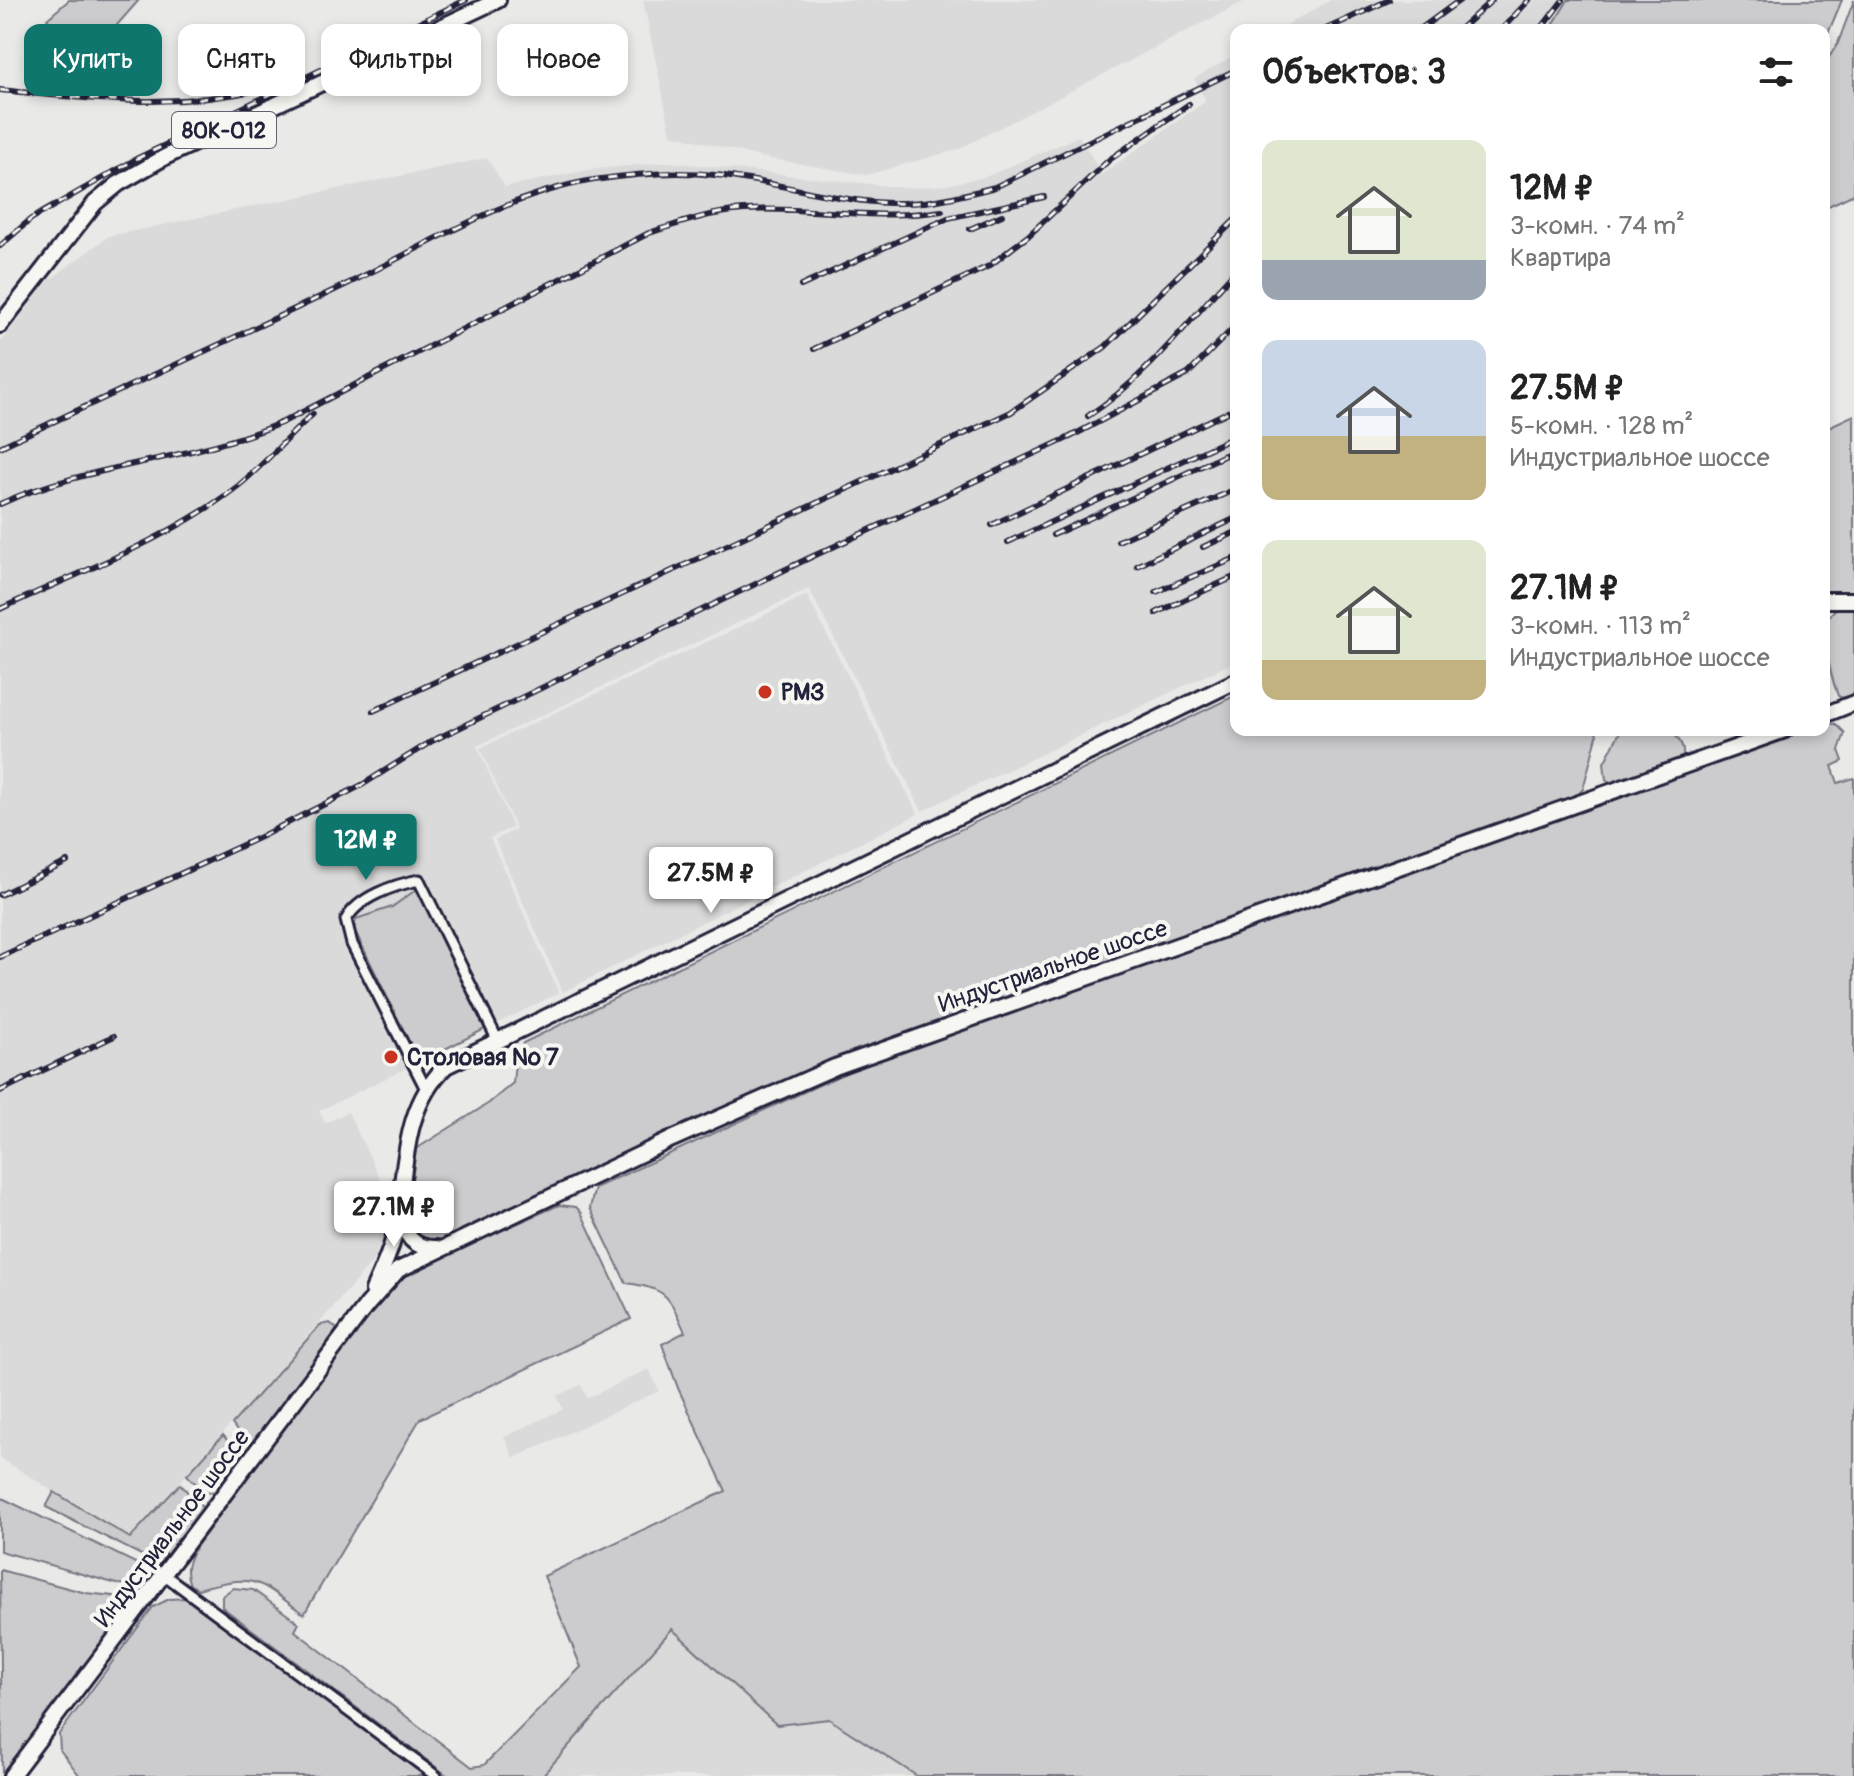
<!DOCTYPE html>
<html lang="ru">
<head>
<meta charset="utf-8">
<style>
  :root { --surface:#fff; --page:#f2f2f2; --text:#222; --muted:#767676; --accent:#0f766e }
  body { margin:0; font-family:Pangolin,sans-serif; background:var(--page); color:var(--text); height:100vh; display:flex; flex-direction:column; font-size:30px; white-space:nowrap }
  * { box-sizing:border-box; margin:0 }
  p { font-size:26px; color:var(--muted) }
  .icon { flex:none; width:44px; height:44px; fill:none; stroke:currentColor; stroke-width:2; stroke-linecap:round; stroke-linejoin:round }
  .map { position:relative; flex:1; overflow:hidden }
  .side { position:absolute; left:1230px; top:24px; width:600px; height:712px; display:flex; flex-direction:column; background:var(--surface); border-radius:16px; box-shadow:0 4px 12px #0003 }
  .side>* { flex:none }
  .banner { position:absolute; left:24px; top:24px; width:760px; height:72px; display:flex; gap:16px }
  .price { position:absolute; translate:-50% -68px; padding:0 18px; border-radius:8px; background:#fff; color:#222; font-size:26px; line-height:52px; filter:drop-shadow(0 2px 4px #0008) }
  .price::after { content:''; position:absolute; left:50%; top:48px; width:24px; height:18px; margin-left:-12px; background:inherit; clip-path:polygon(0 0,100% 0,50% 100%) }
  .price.selected { background:var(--accent); color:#fff }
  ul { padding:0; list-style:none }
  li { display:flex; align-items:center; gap:24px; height:200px; padding:0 32px }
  li span { display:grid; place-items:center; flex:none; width:224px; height:160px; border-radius:16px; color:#555 }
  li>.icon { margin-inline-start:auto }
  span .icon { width:96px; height:96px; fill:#fffc; stroke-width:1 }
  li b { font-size:34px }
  h2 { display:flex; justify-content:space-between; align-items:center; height:96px; padding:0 32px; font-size:34px }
  .pill { padding:0 28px; border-radius:16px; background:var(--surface); box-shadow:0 4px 12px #0003; font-size:28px; line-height:72px }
  .pill.selected { background:var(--accent); color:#fff }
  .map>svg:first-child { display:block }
  .built { fill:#dadada }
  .green { fill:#ccccce; stroke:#777784; stroke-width:2 }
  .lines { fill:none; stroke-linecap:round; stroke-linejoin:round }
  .street-casing { stroke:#22223b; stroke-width:15 }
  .secondary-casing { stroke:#22223b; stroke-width:20 }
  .primary-casing { stroke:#22223b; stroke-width:20 }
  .street { stroke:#f6f6f2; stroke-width:9 }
  .secondary { stroke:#f6f6f2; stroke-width:14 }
  .primary { stroke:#f6f6f2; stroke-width:14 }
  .rail-casing { stroke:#22223b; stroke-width:6 }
  .rail { stroke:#f6f6f2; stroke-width:3; stroke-dasharray:9; stroke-linecap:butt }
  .poi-dot { fill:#c8321e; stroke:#f6f6f2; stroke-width:3 }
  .labels { text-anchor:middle; stroke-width:8; stroke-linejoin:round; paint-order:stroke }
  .shield { fill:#f6f6f2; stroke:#626272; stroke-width:2 }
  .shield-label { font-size:22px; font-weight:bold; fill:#22223b }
  .poi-label { font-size:24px; font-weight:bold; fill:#22223b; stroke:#f6f6f2; text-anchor:start }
  .street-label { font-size:24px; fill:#22223b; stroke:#f6f6f2 }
</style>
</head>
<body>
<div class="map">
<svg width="1854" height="1776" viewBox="0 0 1854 1776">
  <rect width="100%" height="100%" fill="#e9e9e7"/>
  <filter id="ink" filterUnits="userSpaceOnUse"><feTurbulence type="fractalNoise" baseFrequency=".0125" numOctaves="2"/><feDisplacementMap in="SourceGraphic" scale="16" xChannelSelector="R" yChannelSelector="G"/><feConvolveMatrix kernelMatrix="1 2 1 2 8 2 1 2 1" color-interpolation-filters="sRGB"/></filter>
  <g filter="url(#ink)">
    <!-- built -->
    <g class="built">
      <polygon points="643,0 1247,0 959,149 867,175 760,157 671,134"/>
      <polygon points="1331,0 1568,0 1550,30 1278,30"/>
      <polygon points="1236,54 1236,661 922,811 809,589 477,746 513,827 490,838 559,993 319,1111 325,1123 348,1112 385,1189 389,1219 375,1259 130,1539 0,1458 0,343 48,281 109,236 487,158 505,187 587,170 669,162 906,188 947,185 988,176 1079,136 1102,174 1206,101 1194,79"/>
      <polygon points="807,595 918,814 563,992 495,840 516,829 480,748"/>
      <polygon points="649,1369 659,1391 514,1458 504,1437 563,1409 557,1396 581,1385 588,1398"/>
      <polygon points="672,1629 777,1725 829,1719 917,1776 542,1776"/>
    </g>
    <!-- green -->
    <g class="green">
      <polygon points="69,0 139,0 96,49 71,46 47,19"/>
      <polygon points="1568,0 1842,0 1824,43 1824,30 1550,30"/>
      <polygon points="1854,0 1854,194 1824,208 1824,65 1838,43"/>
      <polygon points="1854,415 1854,593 1824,594 1824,429"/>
      <path d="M1836,609H1854V697L1847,700L1838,696C1831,676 1815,623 1836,609Z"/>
      <path d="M1236,695V730H1596L1597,736L1583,789L1575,798L839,1059L446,1242L420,1240C406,1212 412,1179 416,1149L489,1103L513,1083L515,1062L523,1043Z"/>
      <path d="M1824,723L1836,724L1845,733L1839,750L1843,761L1832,766L1838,783L1854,778V1776H917L829,1719L777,1725L672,1629L542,1776H448L222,1607V1596L233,1588L253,1590L299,1623L295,1631L472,1767L484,1765L581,1667L544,1576L726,1491L678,1388L662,1344L685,1332C668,1295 668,1289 626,1283L590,1208L595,1188L856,1068L1806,730H1824Z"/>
      <path d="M1621,730H1669C1680,739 1686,747 1682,762L1617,785L1606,780L1604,763Z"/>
      <polygon points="417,889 485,1029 419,1062 354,929 356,919 392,907"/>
      <path d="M559,1205L576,1207L581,1212L631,1319L420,1419L304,1614C256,1580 258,1573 198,1589L190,1585C184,1570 187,1561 196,1547L384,1293L400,1278L422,1266Z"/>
      <polygon points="330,1323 337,1329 254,1443 245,1442 232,1424 320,1325"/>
      <polygon points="223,1435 239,1454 238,1463 216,1492 205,1493 187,1475"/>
      <polygon points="180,1484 203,1508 159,1564 46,1507 54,1492 130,1538"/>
      <polygon points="0,1497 152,1571 141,1585 117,1584 0,1551"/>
      <polygon points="0,1570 86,1593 122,1597 129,1609 2,1776"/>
      <polygon points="187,1598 427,1776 80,1776 60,1750 59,1734 153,1607 169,1599"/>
    </g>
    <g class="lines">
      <!-- street casing -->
      <g class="street-casing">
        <g id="street">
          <path d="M426,1089L352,944L346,920C358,897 394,885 419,880L497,1039"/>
          <polyline points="166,1576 436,1776"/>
        </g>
      </g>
      <!-- secondary casing -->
      <g class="secondary-casing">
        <g id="secondary">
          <polyline points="1824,600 1854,600"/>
          <polyline points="1824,715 1854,703"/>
          <path d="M402,1212C403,1235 413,1249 437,1248"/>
          <path d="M373,1290C381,1272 391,1252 395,1232C407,1174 400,1110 446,1066L1236,681"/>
          <polyline points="11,1776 367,1305 398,1270 672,1139 835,1067 1785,730"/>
        </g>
      </g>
      <!-- primary casing -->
      <g class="primary-casing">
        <polyline id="primary" points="0,325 95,203 118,184 165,157 498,0"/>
      </g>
      <!-- street -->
      <use href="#street" class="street"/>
      <!-- secondary -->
      <use href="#secondary" class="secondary"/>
      <!-- primary -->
      <use href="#primary" class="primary"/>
      <!-- rail casing -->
      <g class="rail-casing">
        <g id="rail">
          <polyline points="1324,30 1389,0"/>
          <polyline points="1419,30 1460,0"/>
          <polyline points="1459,30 1492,0"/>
          <polyline points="1501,30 1529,0"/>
          <polyline points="1540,30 1563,0"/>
          <path d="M0,90C92,99 170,110 262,89"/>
          <polyline points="970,229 1002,215"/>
          <polyline points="0,246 31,219 136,159 466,0"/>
          <polyline points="801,286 948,218 1044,197"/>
          <polyline points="814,349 989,266 1028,236 1109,160 1189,104"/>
          <path d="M1088,416C1148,377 1188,321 1236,270"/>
          <path d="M0,447C115,392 231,340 345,285C427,246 503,195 594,180C634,174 675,170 715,175C784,182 854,209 924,202C949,199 972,193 995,187L1236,70"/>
          <path d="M0,504C90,463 193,461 283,422L649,233C680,223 711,212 744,210C810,206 876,221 942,211"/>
          <polyline points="992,525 1236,408"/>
          <polyline points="1053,535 1236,450"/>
          <polyline points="1118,541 1236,489"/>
          <polyline points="1008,542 1236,436"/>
          <polyline points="1203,547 1236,532"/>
          <polyline points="1137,566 1236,518"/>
          <polyline points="1156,592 1236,558"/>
          <path d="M0,609C79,572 169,540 238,486C265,464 287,437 313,414"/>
          <polyline points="1156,613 1236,576"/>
          <polyline points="373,711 1011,412 1105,347 1236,219"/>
          <polyline points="0,895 67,862"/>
          <polyline points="0,957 260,837 362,785 432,741 807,559 1070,437 1188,374 1236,325"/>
          <polyline points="0,1091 114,1036"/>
        </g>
      </g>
      <!-- rail -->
      <use href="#rail" class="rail"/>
    </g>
  </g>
  <!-- markers -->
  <g class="poi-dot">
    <circle cx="765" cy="692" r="8"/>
    <circle cx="391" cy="1057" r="8"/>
  </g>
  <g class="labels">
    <!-- shield labels -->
    <rect class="shield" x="172" y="112" width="104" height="36" rx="6"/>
    <g class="shield-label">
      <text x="224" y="138">80К-012</text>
    </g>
    <!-- poi labels -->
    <g class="poi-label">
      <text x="781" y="700">РМЗ</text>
      <text x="407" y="1065">Столовая № 7</text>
    </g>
    <!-- street labels -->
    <g class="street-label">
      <text transform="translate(1053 966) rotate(-19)" y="8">Индустриальное шоссе</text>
      <text transform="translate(172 1528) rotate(-53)" y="8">Индустриальное шоссе</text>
    </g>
  </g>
</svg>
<b class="price selected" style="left:366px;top:882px">12M ₽</b>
<b class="price" style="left:711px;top:915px">27.5M ₽</b>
<b class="price" style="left:394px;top:1249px">27.1M ₽</b>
<div class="banner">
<a class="pill selected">Купить</a>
<a class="pill">Снять</a>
<a class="pill">Фильтры</a>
<a class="pill">Новое</a>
</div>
<section class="side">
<h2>Объектов: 3<svg class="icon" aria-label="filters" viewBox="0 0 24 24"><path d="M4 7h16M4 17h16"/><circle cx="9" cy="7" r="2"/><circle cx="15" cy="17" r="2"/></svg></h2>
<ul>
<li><span style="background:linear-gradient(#dfe7d0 75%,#9aa5b1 0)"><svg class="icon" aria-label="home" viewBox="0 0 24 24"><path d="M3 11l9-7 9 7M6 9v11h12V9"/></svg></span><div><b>12M ₽</b><p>3-комн. · 74 m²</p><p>Квартира</p></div></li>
<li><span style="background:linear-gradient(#c9d6e8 60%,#c2b280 0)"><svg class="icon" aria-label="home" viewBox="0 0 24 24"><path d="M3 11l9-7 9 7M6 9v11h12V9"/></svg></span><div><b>27.5M ₽</b><p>5-комн. · 128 m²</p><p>Индустриальное шоссе</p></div></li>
<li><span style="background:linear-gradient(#dfe7d0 75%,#c2b280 0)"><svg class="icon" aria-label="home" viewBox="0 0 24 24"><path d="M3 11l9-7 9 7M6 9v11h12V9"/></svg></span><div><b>27.1M ₽</b><p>3-комн. · 113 m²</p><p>Индустриальное шоссе</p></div></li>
</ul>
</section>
</div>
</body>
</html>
